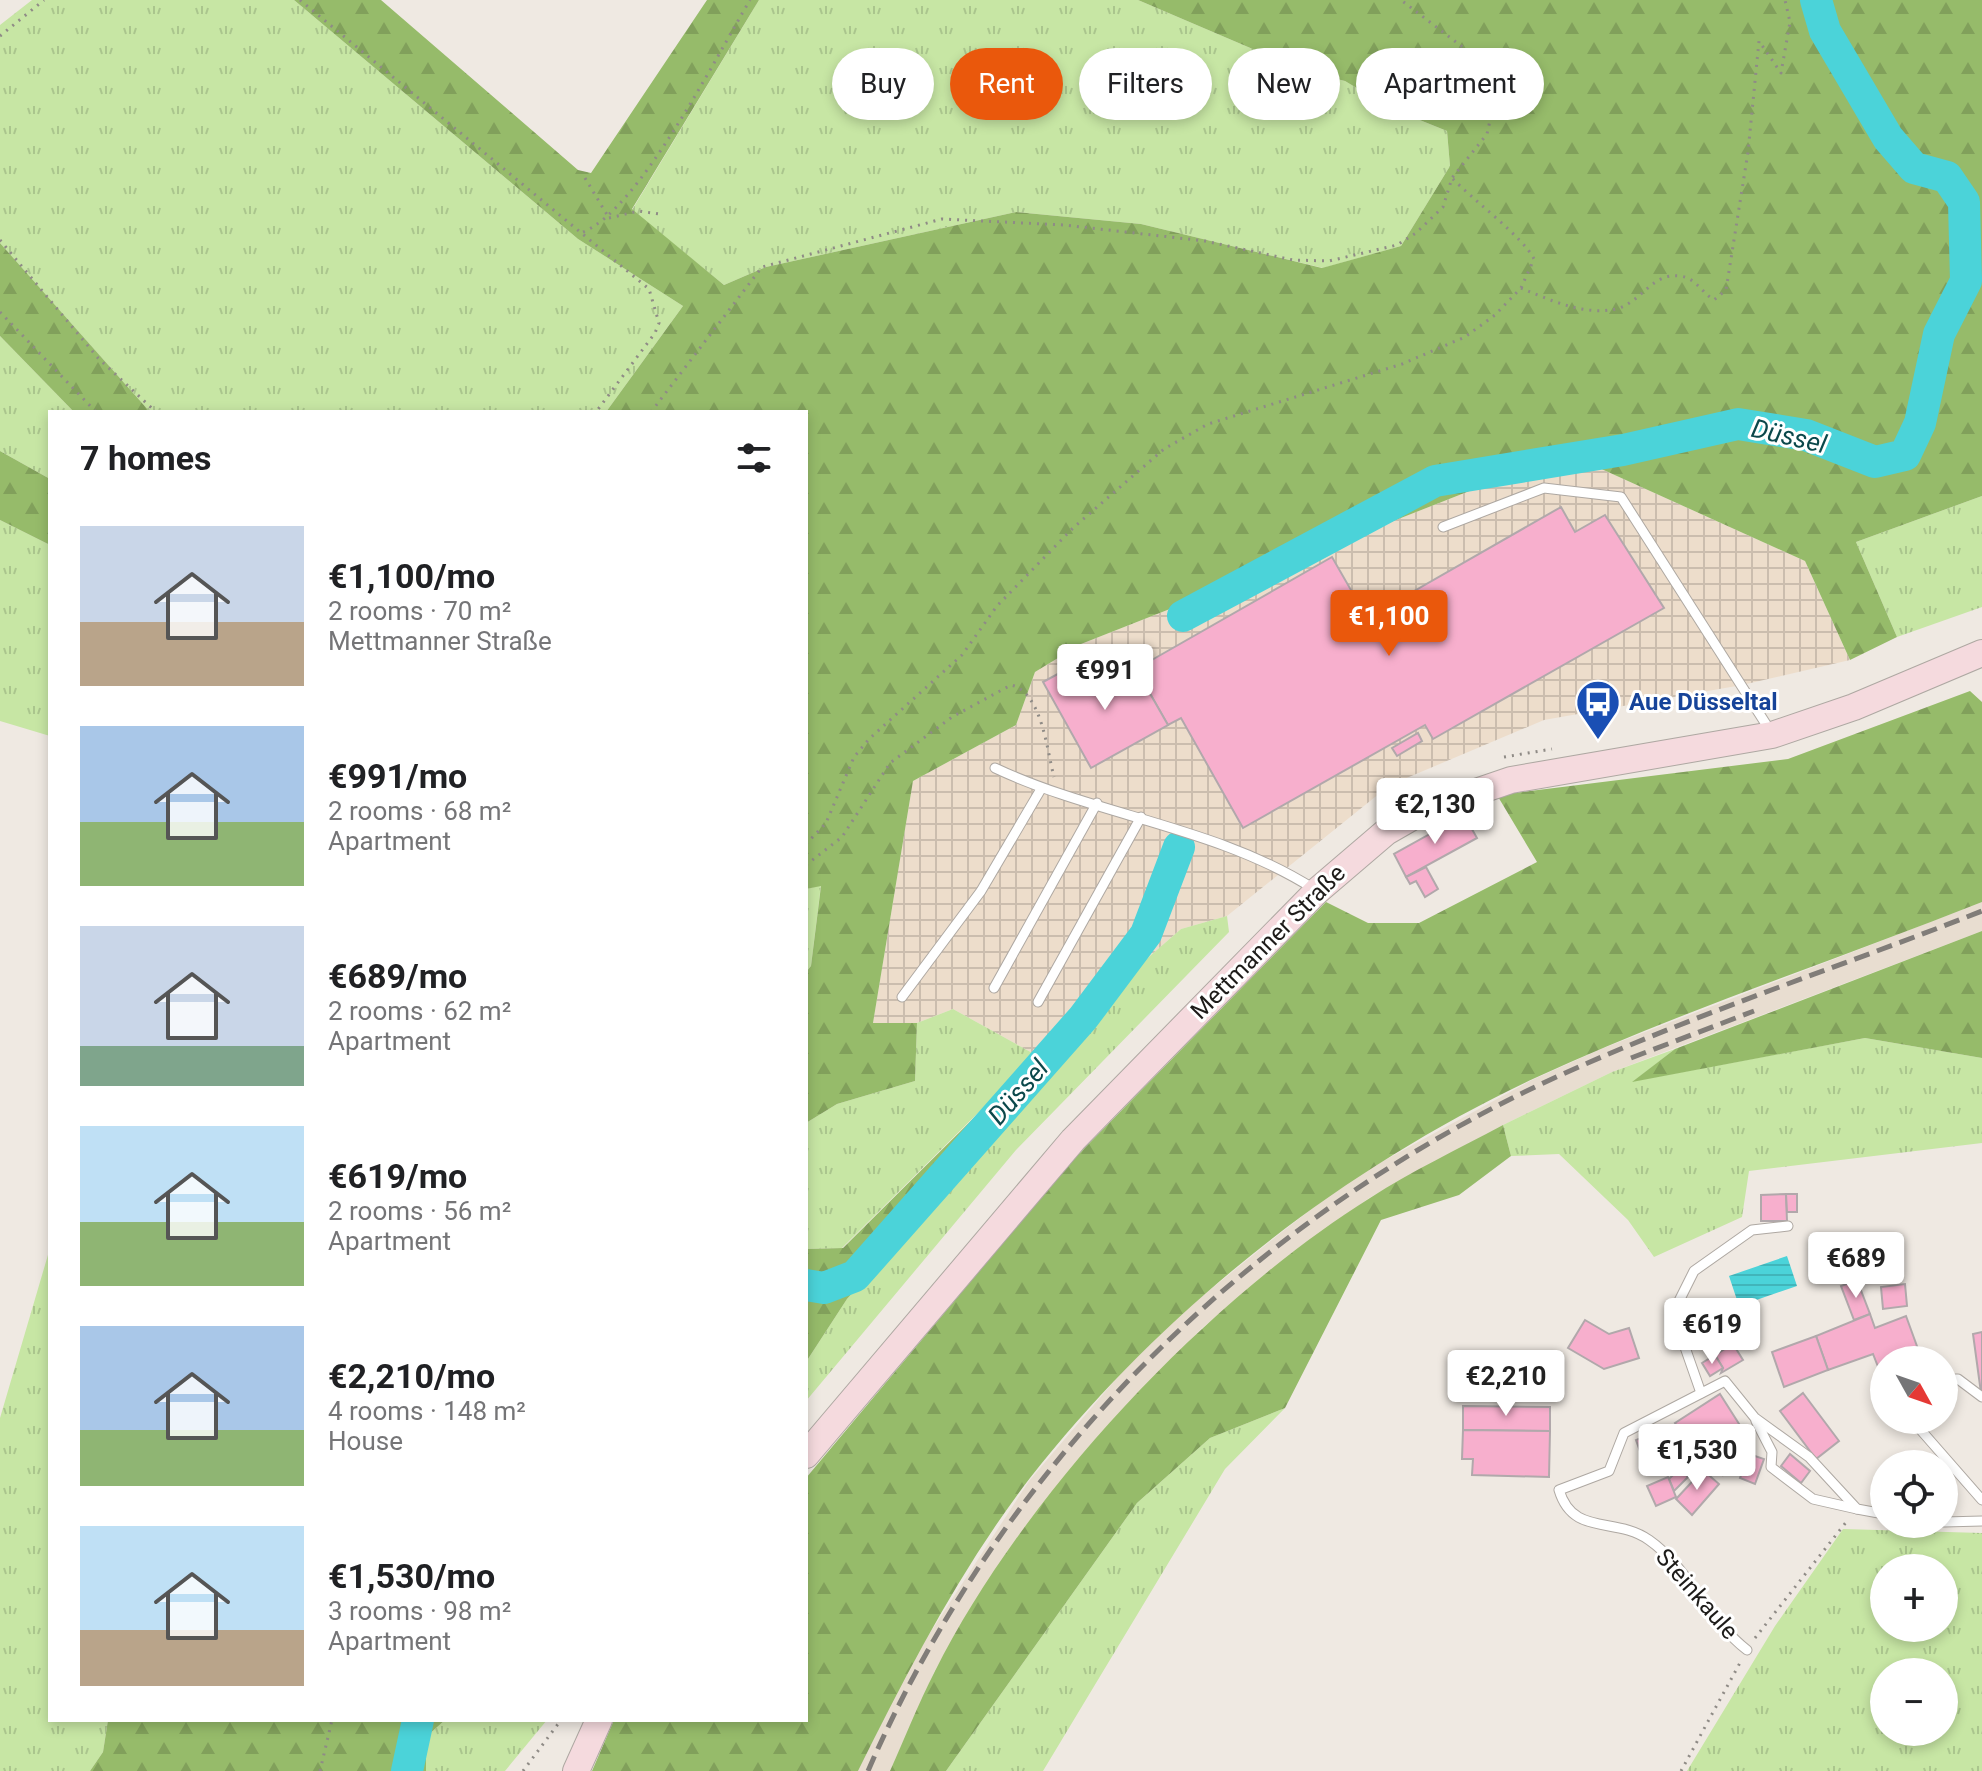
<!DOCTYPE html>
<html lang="en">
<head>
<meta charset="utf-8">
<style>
  :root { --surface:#fff; --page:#f6f6f6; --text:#202124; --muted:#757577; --accent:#ea580c }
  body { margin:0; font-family:Roboto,sans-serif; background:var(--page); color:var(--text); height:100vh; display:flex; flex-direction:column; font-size:30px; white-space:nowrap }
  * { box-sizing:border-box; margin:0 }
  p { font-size:26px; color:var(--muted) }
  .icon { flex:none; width:44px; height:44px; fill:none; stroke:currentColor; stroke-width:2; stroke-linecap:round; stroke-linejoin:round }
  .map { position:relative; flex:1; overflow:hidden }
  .side { position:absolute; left:48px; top:410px; width:760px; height:1312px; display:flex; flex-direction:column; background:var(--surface); border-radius:0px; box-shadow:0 4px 12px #0003 }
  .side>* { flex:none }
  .top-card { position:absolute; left:832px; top:48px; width:760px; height:72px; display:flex; gap:16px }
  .needle { width:52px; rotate:130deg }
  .tools { position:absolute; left:1870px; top:1346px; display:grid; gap:16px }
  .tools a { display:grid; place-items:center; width:88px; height:88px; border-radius:50%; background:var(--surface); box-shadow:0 4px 12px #0003; font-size:40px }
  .price { position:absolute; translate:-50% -68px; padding:0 18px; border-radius:8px; background:#fff; color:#222; font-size:26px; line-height:52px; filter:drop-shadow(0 2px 4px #0008) }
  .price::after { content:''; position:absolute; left:50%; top:48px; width:24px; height:18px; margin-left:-12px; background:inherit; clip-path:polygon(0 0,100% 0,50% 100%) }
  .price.on { background:var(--accent); color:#fff }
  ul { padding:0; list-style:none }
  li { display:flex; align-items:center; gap:24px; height:200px; padding:0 32px }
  li span { display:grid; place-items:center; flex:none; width:224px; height:160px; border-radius:0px; color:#555 }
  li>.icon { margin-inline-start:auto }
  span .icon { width:96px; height:96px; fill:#fffc; stroke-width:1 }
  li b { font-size:34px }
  h2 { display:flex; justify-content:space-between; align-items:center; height:96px; padding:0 32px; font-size:34px }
  .pill { padding:0 28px; border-radius:36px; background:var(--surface); box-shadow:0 4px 12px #0003; font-size:28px; line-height:72px }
  .pill.on { background:var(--accent); color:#fff }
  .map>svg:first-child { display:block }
  .built { fill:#e8ddd0 }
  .industrial { fill:url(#industrial-grid) }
  .grass { fill:url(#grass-tufts); fill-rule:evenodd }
  .forest { fill:url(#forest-firs) }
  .water { fill:url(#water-rules) }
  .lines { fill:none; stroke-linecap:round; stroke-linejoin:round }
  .river { stroke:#4bd3d9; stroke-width:32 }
  .building { fill:#f7afcd; stroke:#b1a8ab; stroke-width:2 }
  .service-casing { stroke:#aea8a2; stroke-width:11 }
  .secondary-casing { stroke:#aea8a2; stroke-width:28 }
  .path { stroke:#8f8b86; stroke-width:3; stroke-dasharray:2 6; stroke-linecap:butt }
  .service { stroke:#fff; stroke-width:9 }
  .secondary { stroke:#f5dade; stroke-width:26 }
  .rail { stroke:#817d79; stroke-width:5; stroke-dasharray:16 8; stroke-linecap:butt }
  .labels { text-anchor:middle; stroke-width:6; stroke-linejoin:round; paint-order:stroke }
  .transit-label { font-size:24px; font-weight:bold; fill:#164399; stroke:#fff; text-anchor:start }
  .street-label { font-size:24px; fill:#1d1b19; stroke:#fff }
  .water-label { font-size:26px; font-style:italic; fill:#0b484b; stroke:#fff }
</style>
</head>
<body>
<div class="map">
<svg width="1982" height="1771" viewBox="0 0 1982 1771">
  <defs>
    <pattern id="industrial-grid" width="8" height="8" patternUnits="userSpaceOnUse" patternTransform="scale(2)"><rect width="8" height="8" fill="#edddcb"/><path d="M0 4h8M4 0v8" fill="none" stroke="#cbbdae"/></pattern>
    <pattern id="grass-tufts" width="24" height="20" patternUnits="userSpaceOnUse" patternTransform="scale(2)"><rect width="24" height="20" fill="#c7e6a4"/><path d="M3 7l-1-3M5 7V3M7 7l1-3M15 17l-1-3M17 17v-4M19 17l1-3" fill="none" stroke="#aac58d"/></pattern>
    <pattern id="forest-firs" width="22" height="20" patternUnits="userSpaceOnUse" patternTransform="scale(2)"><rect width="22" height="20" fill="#96bb6a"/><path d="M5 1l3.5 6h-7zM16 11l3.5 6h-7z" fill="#81a05b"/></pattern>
    <pattern id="water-rules" width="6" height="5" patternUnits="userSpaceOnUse" patternTransform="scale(2)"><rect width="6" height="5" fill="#4bd3d9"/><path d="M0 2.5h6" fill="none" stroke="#41b5ba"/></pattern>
  </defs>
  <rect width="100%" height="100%" fill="#efe9e2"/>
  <!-- built -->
  <polygon class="built" points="1982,902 1982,931 1612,1072 1503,1125 1369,1198 1292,1255 1202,1328 1091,1446 1049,1496 974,1604 935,1670 890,1771 858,1771 915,1656 1029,1481 1121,1373 1185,1310 1278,1235 1352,1178 1532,1080 1601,1049"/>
  <!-- industrial -->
  <polygon class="industrial" points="1566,453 1805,561 1850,660 1742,685 1544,720 1390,785 1227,916 1181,929 1036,1055 953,1009 917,1023 873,1023 913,781 1016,725 1035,672 1081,644"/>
  <!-- grass -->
  <g class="grass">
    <polygon points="32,0 294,0 578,239 683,306 606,412 150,412 0,243 0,25"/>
    <polygon points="759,0 1138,0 1304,71 1345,81 1390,108 1447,131 1450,166 1401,246 1323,268 1141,224 1016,212 766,267 724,285 632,210"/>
    <polygon points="0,336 74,412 50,412 50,479 0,451"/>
    <polygon points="1982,496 1982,607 1897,637 1856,542"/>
    <polygon points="0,520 50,545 50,736 0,721"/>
    <polygon points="821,885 811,966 806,972 806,889"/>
    <polygon points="1227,916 1229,932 1016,1150 806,1401 806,1362 847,1299 1013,1116 1002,1089 842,1248 806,1249 806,1123 837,1104 915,1081 917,1023 953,1009 1036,1055 1181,929"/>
    <polygon points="1865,1038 1982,1058 1982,1143 1749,1171 1742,1217 1654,1257 1628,1220 1559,1154 1511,1156 1503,1125 1612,1072 1675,1049 1634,1081"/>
    <polygon points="50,1248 50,1720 108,1720 103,1752 90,1771 0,1771 0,1418"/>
    <polygon points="1285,1408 1225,1469 1043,1771 946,1771 1137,1503 1210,1438"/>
    <path d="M1843,1529L1982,1533V1771H1687L1775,1626ZM1884,1568H1944V1628H1884ZM1884,1672H1944V1732H1884Z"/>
    <polygon points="445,1720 547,1720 505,1771 426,1771 426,1737"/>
  </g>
  <!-- forest -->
  <g class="forest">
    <polygon points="294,0 381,0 578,170 591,173 707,0 759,0 632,209 724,285 766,267 1016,212 1141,224 1322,268 1401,246 1450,166 1447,131 1390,108 1345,81 1304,71 1138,0 1982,0 1982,496 1856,542 1897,637 1850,660 1805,561 1566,453 1081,644 1035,672 1016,725 913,781 873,1023 917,1023 915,1081 837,1104 806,1123 806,972 811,966 821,886 806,889 806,412 606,412 683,306 578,239"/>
    <polygon points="0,243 150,412 74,412 0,336"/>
    <polygon points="0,451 50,479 50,545 0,520"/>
    <path d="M1970,691L1982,702V902C1834,961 1680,1011 1535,1078C1339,1170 1164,1308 1030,1478C961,1568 908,1670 858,1771H592L614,1720H806V1478L1070,1163L1326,902L1368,923H1419L1537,862L1497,795L1788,759Z"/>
    <polygon points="1982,931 1982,1058 1865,1038 1632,1082 1675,1049"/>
    <polygon points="1003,1089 1013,1116 847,1299 806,1362 806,1249 843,1248"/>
    <path d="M1503,1125L1511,1156L1459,1195L1381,1220L1285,1408L1210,1438L1137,1503L946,1771H890C905,1738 918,1704 935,1671C1023,1496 1203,1303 1370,1198C1412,1171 1458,1149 1503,1125Z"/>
    <polygon points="108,1720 445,1720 426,1737 426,1771 90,1771 103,1752"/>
  </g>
  <!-- water -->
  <polygon class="water" points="1787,1256 1797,1286 1739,1306 1729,1276"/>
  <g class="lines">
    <!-- river -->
    <g class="river">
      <polyline points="1183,616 1435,481 1623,450 1738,424 1806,435 1875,462 1905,455 1920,423 1939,334 1966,281 1964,202 1947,177 1914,168 1888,138 1825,31 1816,0"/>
      <polyline points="806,1285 824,1288 855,1276 1083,1018 1146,934 1179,847"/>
      <polyline points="407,1771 418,1720"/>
    </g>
  </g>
  <!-- building -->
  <g class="building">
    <polygon points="1561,507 1575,532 1605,515 1664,608 1433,739 1425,725 1243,828 1181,718 1168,725 1136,669 1332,557 1367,618"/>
    <polygon points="1076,664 1084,680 1091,676 1099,690 1136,669 1168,725 1091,768 1043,682"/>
    <polygon points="1418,733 1422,741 1397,756 1392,748"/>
    <polygon points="1464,815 1477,838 1406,877 1394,854"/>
    <polygon points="1426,867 1438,889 1425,897 1416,881 1410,884 1406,877"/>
    <polygon points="1786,1194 1787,1221 1761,1221 1761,1195"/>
    <polygon points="1786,1194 1797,1194 1797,1212 1787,1212"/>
    <polygon points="1857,1280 1870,1314 1854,1320 1841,1286"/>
    <polygon points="1905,1284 1907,1306 1883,1309 1881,1287"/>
    <polygon points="1870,1314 1875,1328 1906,1316 1922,1360 1884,1360 1884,1382 1873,1354 1828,1370 1816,1336"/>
    <polygon points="1585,1320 1609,1334 1629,1328 1639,1358 1604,1369 1568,1348"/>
    <polygon points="1982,1332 1982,1393 1981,1393 1973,1334"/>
    <polygon points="1816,1336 1828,1370 1784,1387 1772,1352"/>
    <polygon points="1733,1344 1743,1360 1721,1373 1723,1368 1715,1355"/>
    <polygon points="1715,1355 1723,1368 1710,1376 1702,1363"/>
    <polygon points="1803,1393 1839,1441 1816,1459 1780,1411"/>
    <polygon points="1720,1394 1748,1438 1726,1452 1710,1427 1688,1442 1675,1423"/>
    <polygon points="1463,1406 1550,1407 1550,1431 1463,1430"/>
    <polygon points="1675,1425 1684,1450 1645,1465 1636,1440"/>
    <polygon points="1710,1427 1726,1453 1702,1469 1685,1443"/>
    <polygon points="1463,1430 1550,1431 1549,1477 1472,1475 1473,1459 1462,1459"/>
    <polygon points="1749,1454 1764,1459 1755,1484 1740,1478"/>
    <polygon points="1790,1454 1810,1471 1801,1483 1781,1466"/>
    <polygon points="1728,1455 1736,1466 1723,1475 1715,1464"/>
    <polygon points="1680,1468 1688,1477 1674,1491 1669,1479"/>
    <polygon points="1703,1470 1719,1484 1692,1515 1676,1499"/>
    <polygon points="1668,1477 1676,1497 1656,1506 1647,1486"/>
  </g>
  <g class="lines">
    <!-- service casing -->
    <g class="service-casing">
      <g id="service">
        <polyline points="1443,527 1544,488 1621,497 1771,732"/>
        <path d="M995,768C1097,816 1217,827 1314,889"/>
        <polyline points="994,988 1097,803"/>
        <polyline points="902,997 981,891 1041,789"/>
        <polyline points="1038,1002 1141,817"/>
        <polyline points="1944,1379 1958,1379 1982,1397"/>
        <polyline points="1701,1393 1673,1313 1694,1271 1752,1230 1788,1226"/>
        <polyline points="1912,1420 1982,1500"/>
        <polyline points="1756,1421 1772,1452 1771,1467 1813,1499 1857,1509"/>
        <polyline points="1944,1522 1982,1521"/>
        <path d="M1747,1650C1708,1620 1688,1567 1649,1540C1615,1516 1573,1537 1559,1490L1609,1471L1624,1433L1725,1381L1755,1418L1809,1457L1857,1509L1884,1514"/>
      </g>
    </g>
    <!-- secondary casing -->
    <g class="secondary-casing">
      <g id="secondary">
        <polyline points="806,1455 1073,1140 1317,891 1386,832 1426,809 1511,780 1772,735 1854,707 1982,653"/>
        <polyline points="576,1771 599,1720"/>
      </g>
    </g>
    <!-- path -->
    <g class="path">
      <polyline points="300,0 649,289 659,323 655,333 596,412"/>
      <polyline points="0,36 44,0"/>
      <polyline points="585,178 609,218"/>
      <polyline points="609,218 639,211 659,214"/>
      <path d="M583,232C639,210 717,55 750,0"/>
      <polyline points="0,240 98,358 156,412"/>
      <path d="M1521,288C1550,300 1584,316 1616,309C1641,303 1652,272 1680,276C1696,278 1701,292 1714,300L1726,290L1748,152L1759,41L1781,73L1790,22L1785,0"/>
      <polyline points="0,312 96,412"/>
      <polyline points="651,412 762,267 942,219 1064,225 1205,241 1293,260 1329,261 1397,245 1416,233 1443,207 1452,178 1487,134 1491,116 1488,86 1473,55 1401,0"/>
      <polyline points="1504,757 1552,749"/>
      <path d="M806,844L826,823L854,757L869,739L962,655L997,606L1073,528L1164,449L1208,424L1402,364L1465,337L1495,315L1521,288L1534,259C1523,237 1473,200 1452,178"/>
      <path d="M806,865L842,837L890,763L952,717L1011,685C1042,692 1047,751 1054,777"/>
      <polyline points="1755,1638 1847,1521"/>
      <polyline points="320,1771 332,1720"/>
      <polyline points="523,1771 561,1720"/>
      <polyline points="1681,1771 1741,1661"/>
    </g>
    <!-- service -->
    <use href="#service" class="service"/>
    <!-- secondary -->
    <use href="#secondary" class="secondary"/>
    <!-- rail -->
    <g class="rail">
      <polyline points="1631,1058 1754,1011"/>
      <path d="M868,1771C1000,1467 1241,1227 1539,1085C1682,1018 1835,969 1982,911"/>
    </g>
  </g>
  <!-- icons -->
  <defs>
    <g id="bus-pin" transform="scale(2.3)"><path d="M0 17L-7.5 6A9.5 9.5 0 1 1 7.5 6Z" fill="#1a4fb4" stroke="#fff"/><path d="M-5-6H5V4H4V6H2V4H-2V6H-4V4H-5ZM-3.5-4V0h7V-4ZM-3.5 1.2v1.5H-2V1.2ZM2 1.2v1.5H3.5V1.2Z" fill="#fff"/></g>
  </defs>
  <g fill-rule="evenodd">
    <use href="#bus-pin" x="1598" y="702"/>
  </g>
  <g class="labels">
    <!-- transit labels -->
    <g class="transit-label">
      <text x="1629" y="710">Aue Düsseltal</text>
    </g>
    <!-- street labels -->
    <g class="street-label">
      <text transform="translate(1268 942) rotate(-45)" y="8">Mettmanner Straße</text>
      <text transform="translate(1697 1594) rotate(49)" y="8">Steinkaule</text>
    </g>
    <!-- water labels -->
    <g class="water-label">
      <text transform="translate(1789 436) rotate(13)" y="9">Düssel</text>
      <text transform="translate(1018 1092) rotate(-49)" y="9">Düssel</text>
    </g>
  </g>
</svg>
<div class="tools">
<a><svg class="needle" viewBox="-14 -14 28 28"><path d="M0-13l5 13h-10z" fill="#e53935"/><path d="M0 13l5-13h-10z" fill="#757577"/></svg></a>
<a><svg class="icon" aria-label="locate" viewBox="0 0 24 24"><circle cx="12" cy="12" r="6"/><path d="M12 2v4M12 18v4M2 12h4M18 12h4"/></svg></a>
<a>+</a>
<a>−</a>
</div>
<b class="price on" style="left:1389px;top:658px">€1,100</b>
<b class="price" style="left:1105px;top:712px">€991</b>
<b class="price" style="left:1435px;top:846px">€2,130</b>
<b class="price" style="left:1856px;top:1300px">€689</b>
<b class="price" style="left:1712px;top:1366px">€619</b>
<b class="price" style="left:1506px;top:1418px">€2,210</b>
<b class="price" style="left:1697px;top:1492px">€1,530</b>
<div class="top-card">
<a class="pill">Buy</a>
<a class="pill on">Rent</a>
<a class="pill">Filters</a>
<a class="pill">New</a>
<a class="pill">Apartment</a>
</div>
<section class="side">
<h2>7 homes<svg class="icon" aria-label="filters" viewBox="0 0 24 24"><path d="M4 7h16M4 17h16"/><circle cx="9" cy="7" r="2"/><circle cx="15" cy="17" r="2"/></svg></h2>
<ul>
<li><span style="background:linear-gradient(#c9d6e8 60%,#b9a48a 0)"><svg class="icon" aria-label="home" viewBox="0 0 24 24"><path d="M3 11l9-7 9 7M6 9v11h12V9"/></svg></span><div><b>€1,100/mo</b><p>2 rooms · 70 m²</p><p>Mettmanner Straße</p></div></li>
<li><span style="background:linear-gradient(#a9c7e8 60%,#8fb573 0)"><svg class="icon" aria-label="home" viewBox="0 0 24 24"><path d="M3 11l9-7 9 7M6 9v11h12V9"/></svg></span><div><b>€991/mo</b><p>2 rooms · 68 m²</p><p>Apartment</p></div></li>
<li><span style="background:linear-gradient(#c9d6e8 75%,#7fa58c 0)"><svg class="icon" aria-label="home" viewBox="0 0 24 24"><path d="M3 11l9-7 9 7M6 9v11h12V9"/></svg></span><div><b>€689/mo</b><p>2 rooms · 62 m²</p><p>Apartment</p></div></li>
<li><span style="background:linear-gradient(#bfe0f5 60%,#8fb573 0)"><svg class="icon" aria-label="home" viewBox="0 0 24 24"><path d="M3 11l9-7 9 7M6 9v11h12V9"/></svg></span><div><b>€619/mo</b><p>2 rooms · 56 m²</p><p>Apartment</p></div></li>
<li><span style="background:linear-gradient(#a9c7e8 65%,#8fb573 0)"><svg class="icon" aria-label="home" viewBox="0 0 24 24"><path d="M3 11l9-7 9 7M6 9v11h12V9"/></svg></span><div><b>€2,210/mo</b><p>4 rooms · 148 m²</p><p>House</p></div></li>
<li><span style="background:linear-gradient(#bfe0f5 65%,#b9a48a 0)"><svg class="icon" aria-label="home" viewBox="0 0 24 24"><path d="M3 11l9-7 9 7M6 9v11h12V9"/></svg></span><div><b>€1,530/mo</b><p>3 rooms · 98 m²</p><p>Apartment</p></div></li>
</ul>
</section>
</div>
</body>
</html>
